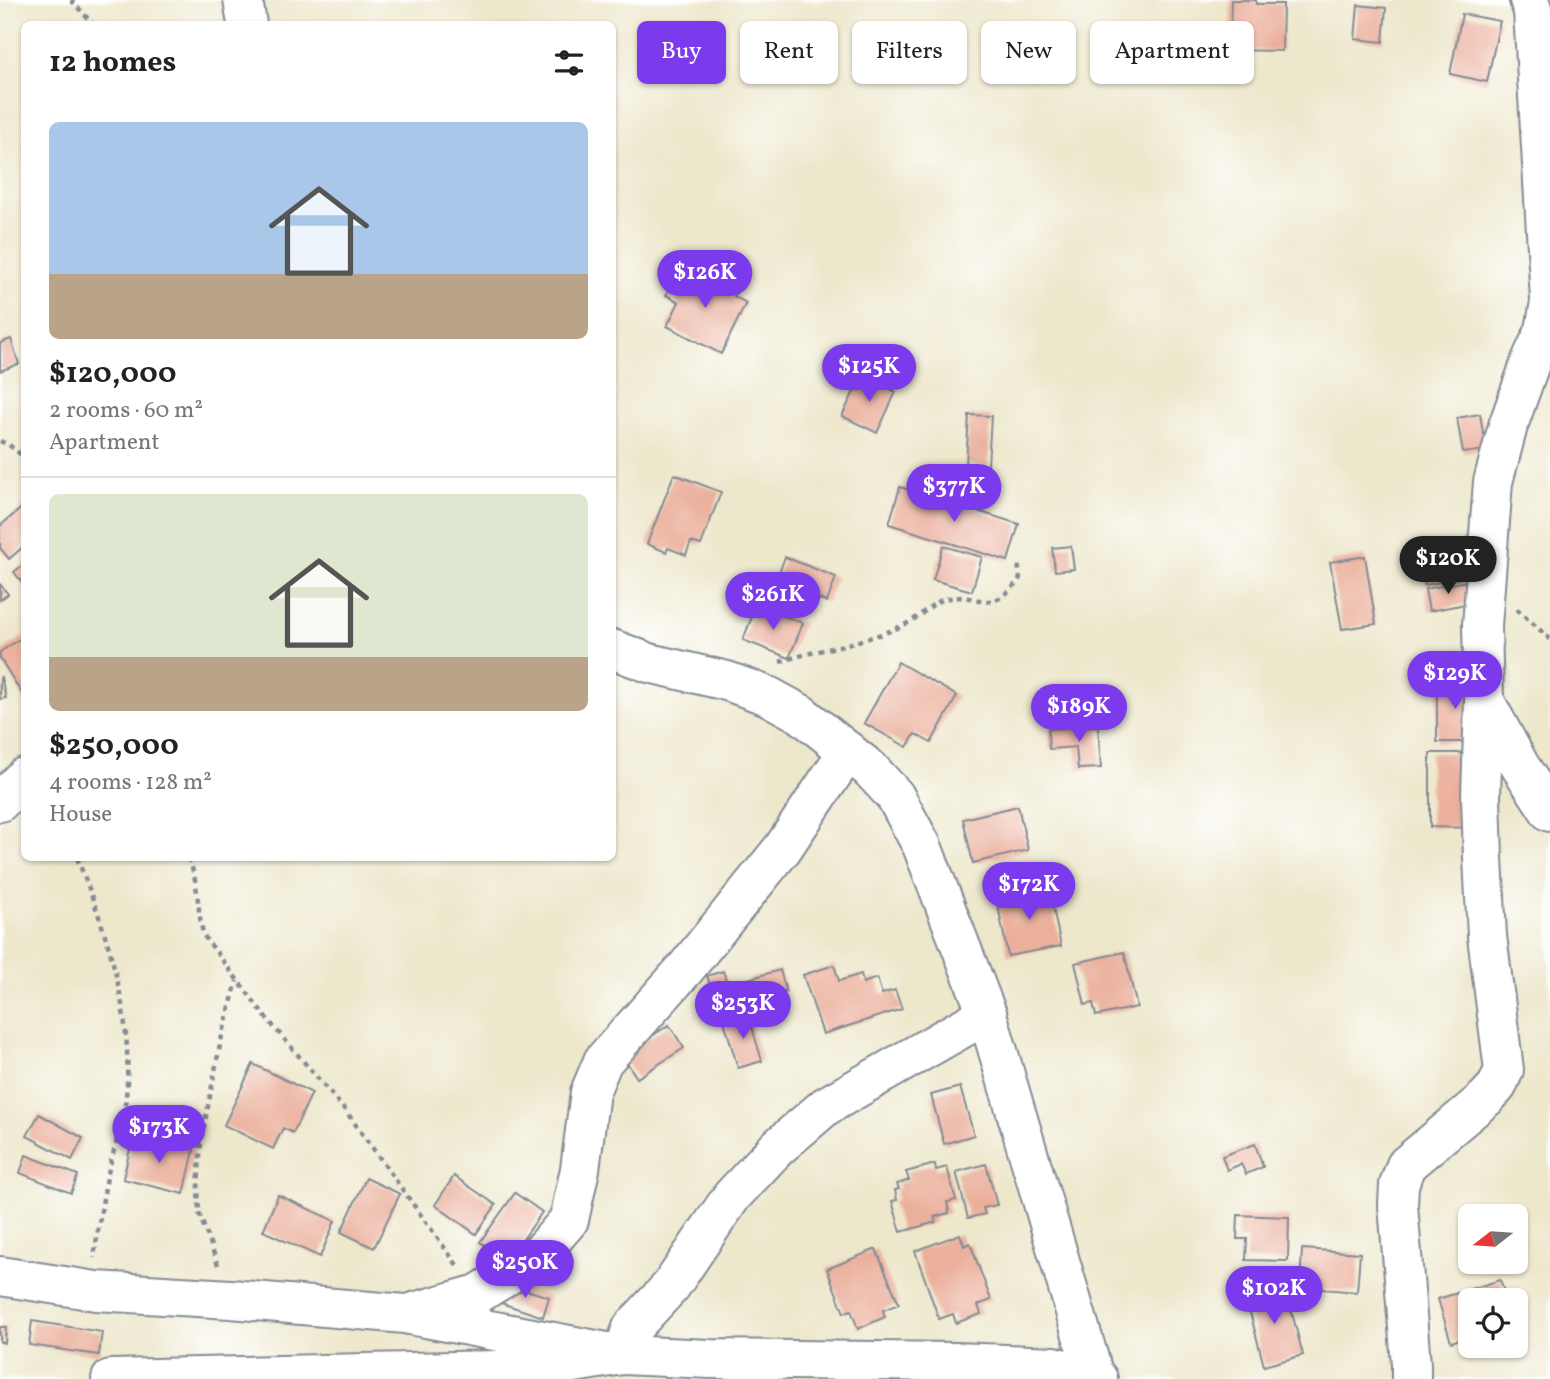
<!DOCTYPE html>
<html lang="en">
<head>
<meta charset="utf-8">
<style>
  :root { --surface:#fff; --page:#f2f2f2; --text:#222; --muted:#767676; --line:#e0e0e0; --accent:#7c3aed }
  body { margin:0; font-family:Vollkorn,serif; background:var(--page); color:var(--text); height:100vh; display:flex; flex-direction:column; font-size:26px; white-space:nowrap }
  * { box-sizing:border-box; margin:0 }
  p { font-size:23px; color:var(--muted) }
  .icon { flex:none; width:38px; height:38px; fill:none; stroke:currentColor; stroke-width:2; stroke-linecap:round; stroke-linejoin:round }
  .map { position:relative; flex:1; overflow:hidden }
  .sheet { position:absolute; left:21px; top:21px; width:595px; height:840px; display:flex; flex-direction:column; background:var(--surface); border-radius:10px; box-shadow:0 2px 5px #0004 }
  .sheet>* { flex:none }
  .top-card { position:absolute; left:637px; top:21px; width:665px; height:63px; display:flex; gap:14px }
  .needle { width:46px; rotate:253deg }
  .controls { position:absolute; left:1458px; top:1204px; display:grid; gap:14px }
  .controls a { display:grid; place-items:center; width:70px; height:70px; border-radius:10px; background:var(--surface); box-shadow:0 2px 5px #0004; font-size:35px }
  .price { position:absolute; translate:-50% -60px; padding:0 16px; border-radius:24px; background:var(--accent); color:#fff; font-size:23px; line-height:46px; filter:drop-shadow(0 2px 4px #0008) }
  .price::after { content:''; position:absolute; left:50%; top:42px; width:21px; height:16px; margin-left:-10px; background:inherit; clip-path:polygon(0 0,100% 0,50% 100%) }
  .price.active { background:#222; color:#fff }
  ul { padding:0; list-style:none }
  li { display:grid; align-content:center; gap:14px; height:371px; padding:0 28px }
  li+li { border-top:2px solid var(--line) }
  li span { display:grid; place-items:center; height:217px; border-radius:10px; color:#555 }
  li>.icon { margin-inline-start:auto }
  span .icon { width:126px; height:126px; fill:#fffc; stroke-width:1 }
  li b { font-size:30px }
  h2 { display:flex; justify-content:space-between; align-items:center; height:84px; padding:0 28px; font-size:30px }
  .tag { padding:0 24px; border-radius:10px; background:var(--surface); box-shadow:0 2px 5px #0004; font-size:24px; line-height:63px }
  .tag.active { background:var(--accent); color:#fff }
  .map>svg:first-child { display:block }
  .building { fill:#ebb09c }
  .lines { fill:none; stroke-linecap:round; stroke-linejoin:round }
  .street-casing { stroke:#848b94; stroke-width:42 }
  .path { stroke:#848b94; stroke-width:4.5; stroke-dasharray:5 5; stroke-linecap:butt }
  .street { stroke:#fff; stroke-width:38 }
</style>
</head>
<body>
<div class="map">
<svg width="1550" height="1379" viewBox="0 0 1550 1379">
  <rect width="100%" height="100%" fill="#fff"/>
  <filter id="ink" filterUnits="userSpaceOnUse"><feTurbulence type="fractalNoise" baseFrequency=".0143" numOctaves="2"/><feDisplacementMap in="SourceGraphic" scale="14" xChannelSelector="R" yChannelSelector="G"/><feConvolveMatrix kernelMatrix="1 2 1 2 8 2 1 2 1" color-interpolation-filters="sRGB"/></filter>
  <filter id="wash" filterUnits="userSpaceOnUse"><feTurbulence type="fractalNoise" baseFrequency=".00686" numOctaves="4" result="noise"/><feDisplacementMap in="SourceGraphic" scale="28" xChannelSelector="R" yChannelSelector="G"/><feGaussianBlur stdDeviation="1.57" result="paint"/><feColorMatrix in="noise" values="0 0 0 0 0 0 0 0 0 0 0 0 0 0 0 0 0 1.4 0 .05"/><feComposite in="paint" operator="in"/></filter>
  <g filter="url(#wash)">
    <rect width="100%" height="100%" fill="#ede7cb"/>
    <g id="blocks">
      <!-- building -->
      <g class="building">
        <polygon points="1231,0 1256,0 1256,4 1283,4 1282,51 1230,50"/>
        <polygon points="1358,5 1386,8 1383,42 1355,39"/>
        <polygon points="1462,14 1500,21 1487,82 1450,74"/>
        <polygon points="678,271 696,281 701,272 737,291 734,296 746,303 721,354 667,326 679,302 666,295"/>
        <polygon points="11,339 19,364 0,371 0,343"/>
        <polygon points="862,375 896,392 877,433 842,416"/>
        <polygon points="1480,414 1486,450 1463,453 1457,418"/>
        <polygon points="969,415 991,416 988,466 966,464"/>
        <polygon points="674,474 721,492 701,545 691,542 686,555 668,548 666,552 647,544"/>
        <polygon points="900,487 1019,524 1008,561 889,524"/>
        <polygon points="24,506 24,546 9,559 0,548 0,526"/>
        <polygon points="1479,545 1484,574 1425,585 1419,557"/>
        <polygon points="943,546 982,557 972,591 933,580"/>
        <polygon points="1071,546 1074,569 1055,571 1052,548"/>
        <polygon points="1365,556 1376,624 1342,629 1330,562"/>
        <polygon points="785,557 836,577 827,602 775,583"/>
        <polygon points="24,564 24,585 14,572"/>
        <polygon points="1467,581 1471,603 1429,611 1425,589"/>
        <polygon points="0,584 8,594 0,600"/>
        <polygon points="756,606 803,623 789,658 743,640"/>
        <polygon points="24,636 24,697 0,658 0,652"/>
        <polygon points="898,662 957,696 931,743 915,734 907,747 864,723"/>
        <polygon points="1,677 6,698 0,699 0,678"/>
        <polygon points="1437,680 1474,680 1473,742 1437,742"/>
        <polygon points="1098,726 1101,768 1078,769 1076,747 1049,749 1048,729"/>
        <polygon points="1430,753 1477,753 1477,828 1430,827"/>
        <polygon points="1018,806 1028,850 973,863 963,819"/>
        <polygon points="1048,884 1061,946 1008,956 997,901 1026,896 1024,889"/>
        <polygon points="1124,952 1137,1007 1096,1016 1093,1003 1085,1005 1075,963"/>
        <polygon points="834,965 839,981 861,974 863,983 877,978 882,994 895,990 902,1009 823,1034 803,975"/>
        <polygon points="780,970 786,991 754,1000 748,979"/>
        <polygon points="723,971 732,997 716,1002 707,976"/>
        <polygon points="748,1014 762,1061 738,1068 724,1021"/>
        <polygon points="669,1025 684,1048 637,1078 622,1055"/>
        <polygon points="253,1064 312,1093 293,1133 283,1128 273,1149 224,1125"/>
        <polygon points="960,1087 974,1135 944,1144 931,1095"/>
        <polygon points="39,1114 83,1138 72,1160 27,1136"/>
        <polygon points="133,1136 194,1150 184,1194 123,1179"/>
        <polygon points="1255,1144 1263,1167 1246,1174 1241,1164 1227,1170 1222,1156"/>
        <polygon points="26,1155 78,1175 71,1193 20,1173"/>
        <polygon points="935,1164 936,1170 947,1167 956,1200 947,1202 949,1213 934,1217 936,1222 901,1232 892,1201 897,1200 895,1190 899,1189 897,1184 909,1180 906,1172"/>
        <polygon points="986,1164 997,1205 983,1208 985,1214 968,1218 956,1172"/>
        <polygon points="454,1176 496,1205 476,1234 435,1205"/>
        <polygon points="366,1178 400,1194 374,1248 341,1232"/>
        <polygon points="515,1193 542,1212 508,1261 480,1242"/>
        <polygon points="278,1195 335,1221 320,1257 263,1231"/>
        <polygon points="1238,1215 1289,1217 1288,1261 1246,1260 1247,1239 1237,1239"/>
        <polygon points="960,1234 964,1246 970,1243 991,1300 978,1305 981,1314 956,1323 953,1314 939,1319 915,1251"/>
        <polygon points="876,1249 899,1304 883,1310 885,1317 858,1329 851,1310 844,1313 827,1269"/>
        <polygon points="1302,1249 1360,1253 1357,1292 1300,1287"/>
        <polygon points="1500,1280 1507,1300 1470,1300 1470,1336 1451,1342 1438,1299"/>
        <polygon points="507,1284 549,1297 543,1317 501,1303"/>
        <polygon points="1285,1286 1303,1355 1264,1366 1246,1297"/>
        <polygon points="32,1321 102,1332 99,1355 29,1345"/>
        <polygon points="0,1327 6,1327 5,1343 0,1342"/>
      </g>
    </g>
  </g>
  <g filter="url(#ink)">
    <use href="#blocks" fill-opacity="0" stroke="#848b94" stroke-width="2"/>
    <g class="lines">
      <!-- street casing -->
      <g class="street-casing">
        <g id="street">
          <polyline points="243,0 247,24"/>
          <polyline points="1529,0 1533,11 1550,300"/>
          <polyline points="612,649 649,663 727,681 768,696 801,714 870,769 895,796 922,846 987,1014 1095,1379"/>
          <polyline points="1485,701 1520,766 1550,812"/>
          <polyline points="0,802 24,777"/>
          <polyline points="0,1276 96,1291 231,1299 405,1314 622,1355 711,1359 956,1362 1054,1366 1098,1379"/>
          <polyline points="414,1312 478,1294 537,1257 569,1220 580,1169 590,1092 603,1061 686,968 783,848 848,751"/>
          <polyline points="111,1379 538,1369 622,1355 632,1328 671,1286 732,1196 777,1148 826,1106 987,1014"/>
          <polyline points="1411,1379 1411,1364 1398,1205 1399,1185 1406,1165 1486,1098 1497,1086 1504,1070 1487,936 1483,858 1481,797 1484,699 1482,626 1493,482 1508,426 1532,358 1545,330 1550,302"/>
        </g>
      </g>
      <!-- path -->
      <g class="path">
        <polyline points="71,0 93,24"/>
        <polyline points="0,441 9,445 24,457"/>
        <polyline points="1517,609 1550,639"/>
        <path d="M780,662C821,648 867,643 906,624C919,618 929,605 942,600C978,588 989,621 1020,578L1018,562"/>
        <path d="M77,858C107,932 134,1014 126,1096C124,1121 114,1148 108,1173C102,1201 98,1230 94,1258"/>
        <path d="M188,858C200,883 196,910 204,936L268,1020L345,1110L457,1265"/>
        <polyline points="218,1265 199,1213 198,1187 201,1142 221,1040 237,981"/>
      </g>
      <!-- street -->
      <use href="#street" class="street"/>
    </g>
  </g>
</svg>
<div class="controls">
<a><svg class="needle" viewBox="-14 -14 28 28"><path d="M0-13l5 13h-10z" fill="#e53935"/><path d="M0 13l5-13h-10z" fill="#767676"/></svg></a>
<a><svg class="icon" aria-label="locate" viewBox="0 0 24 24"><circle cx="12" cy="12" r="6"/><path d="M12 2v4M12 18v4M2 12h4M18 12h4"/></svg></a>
</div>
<b class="price" style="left:705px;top:310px">$126K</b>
<b class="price" style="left:869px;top:404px">$125K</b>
<b class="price" style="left:954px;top:524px">$377K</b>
<b class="price active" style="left:1448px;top:596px">$120K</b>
<b class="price" style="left:773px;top:632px">$261K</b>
<b class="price" style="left:1455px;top:711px">$129K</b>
<b class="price" style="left:1079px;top:744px">$189K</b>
<b class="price" style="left:1029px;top:922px">$172K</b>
<b class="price" style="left:743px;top:1041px">$253K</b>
<b class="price" style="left:159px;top:1165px">$173K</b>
<b class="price" style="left:525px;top:1300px">$250K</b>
<b class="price" style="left:1274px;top:1326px">$102K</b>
<div class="top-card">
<a class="tag active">Buy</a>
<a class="tag">Rent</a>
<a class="tag">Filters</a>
<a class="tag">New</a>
<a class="tag">Apartment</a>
</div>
<section class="sheet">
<h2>12 homes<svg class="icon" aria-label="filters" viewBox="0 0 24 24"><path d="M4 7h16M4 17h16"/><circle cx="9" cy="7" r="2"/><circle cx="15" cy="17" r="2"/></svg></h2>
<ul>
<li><span style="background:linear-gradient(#a9c7e8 70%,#b9a48a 0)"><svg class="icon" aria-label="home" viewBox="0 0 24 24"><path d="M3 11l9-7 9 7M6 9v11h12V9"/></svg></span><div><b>$120,000</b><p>2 rooms · 60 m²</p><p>Apartment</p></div></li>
<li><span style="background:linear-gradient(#dfe7d0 75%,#b9a48a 0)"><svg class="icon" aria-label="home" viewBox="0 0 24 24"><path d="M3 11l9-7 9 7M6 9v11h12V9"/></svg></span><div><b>$250,000</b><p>4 rooms · 128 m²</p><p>House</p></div></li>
</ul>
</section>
</div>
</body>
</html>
